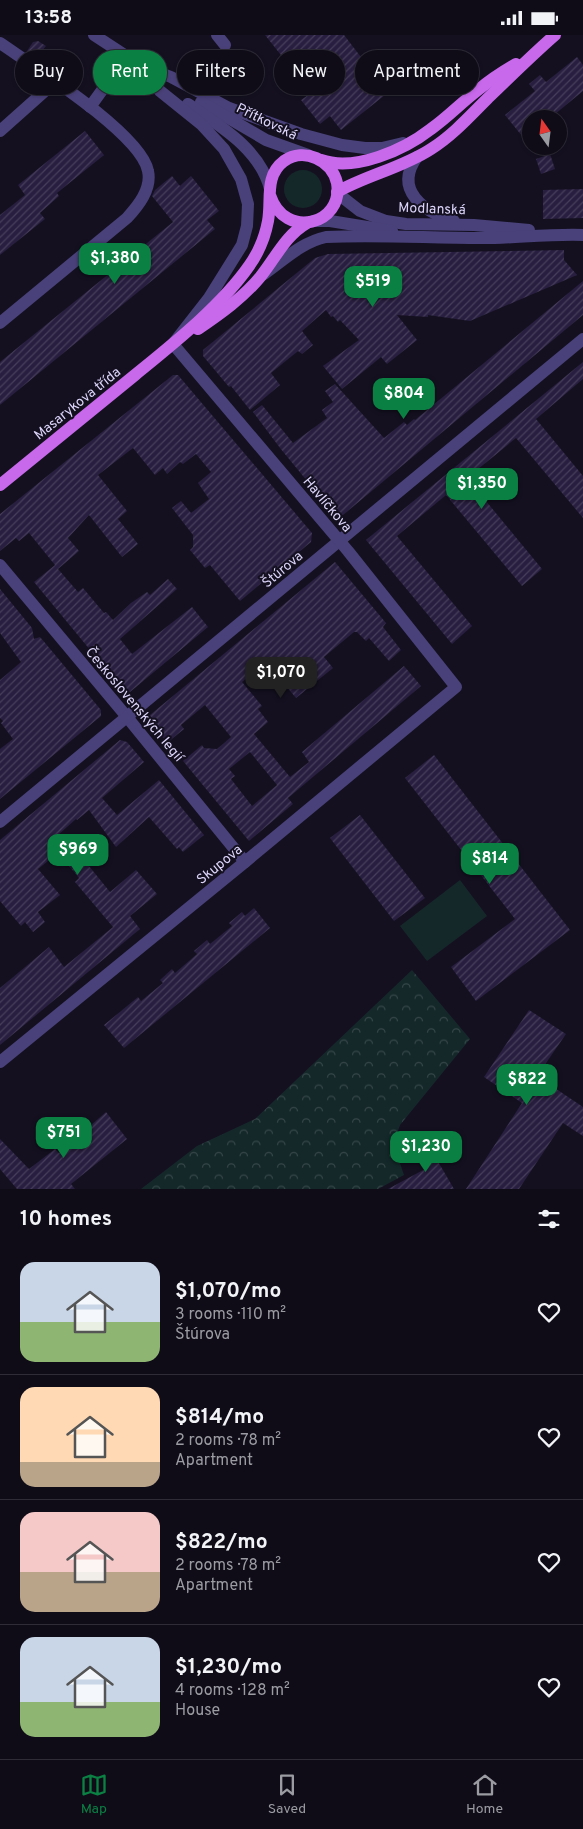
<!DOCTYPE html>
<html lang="en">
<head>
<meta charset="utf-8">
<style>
  :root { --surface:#0f0c18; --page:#181521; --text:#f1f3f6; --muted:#9b9ba2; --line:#2f2c37; --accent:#0b8043 }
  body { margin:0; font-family:Overpass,sans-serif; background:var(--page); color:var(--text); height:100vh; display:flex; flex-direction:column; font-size:19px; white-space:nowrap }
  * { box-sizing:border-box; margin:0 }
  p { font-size:16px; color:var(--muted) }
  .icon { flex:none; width:28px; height:28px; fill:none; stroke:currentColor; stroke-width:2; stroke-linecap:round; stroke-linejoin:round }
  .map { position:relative; height:1154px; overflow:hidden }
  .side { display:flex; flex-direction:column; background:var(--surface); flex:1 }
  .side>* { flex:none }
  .banner { position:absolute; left:15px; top:15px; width:554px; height:45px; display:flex; gap:10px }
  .needle { width:32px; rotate:346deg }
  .fabs { position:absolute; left:522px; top:75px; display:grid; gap:10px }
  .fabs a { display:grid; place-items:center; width:45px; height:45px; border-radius:50%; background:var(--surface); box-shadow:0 1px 4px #0004,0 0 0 1px var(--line); font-size:25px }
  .price { position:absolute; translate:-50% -42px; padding:0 11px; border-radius:10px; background:var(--accent); color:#fff; font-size:16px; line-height:32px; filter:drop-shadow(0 1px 2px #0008) }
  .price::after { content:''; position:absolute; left:50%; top:30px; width:15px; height:11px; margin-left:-8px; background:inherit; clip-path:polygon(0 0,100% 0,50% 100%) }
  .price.current { background:#222; color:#fff }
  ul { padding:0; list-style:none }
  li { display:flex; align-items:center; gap:15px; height:125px; padding:0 20px }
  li+li { border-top:1px solid var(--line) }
  li span { display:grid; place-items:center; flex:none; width:140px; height:100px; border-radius:15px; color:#555 }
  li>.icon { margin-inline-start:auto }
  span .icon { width:60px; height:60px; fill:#fffc; stroke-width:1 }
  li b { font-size:21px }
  h2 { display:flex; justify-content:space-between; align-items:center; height:60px; padding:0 20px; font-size:21px }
  .pill { padding:0 18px; border-radius:22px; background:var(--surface); box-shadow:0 1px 4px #0004,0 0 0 1px var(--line); font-size:18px; line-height:45px }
  .pill.current { background:var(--accent); color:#fff }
  .status { display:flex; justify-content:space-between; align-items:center; height:35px; padding:0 25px; background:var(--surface); direction:ltr }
  .status svg { height:14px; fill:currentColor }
  .tab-bar { display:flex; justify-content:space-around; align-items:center; height:70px; border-top:1px solid var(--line); background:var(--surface); font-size:14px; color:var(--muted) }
  .tab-bar a { display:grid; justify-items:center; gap:2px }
  .tab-bar .current { color:var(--accent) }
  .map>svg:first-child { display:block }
  .grass { fill:#142829 }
  .park { fill:url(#park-crowns) }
  .building { fill:url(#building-hatch); fill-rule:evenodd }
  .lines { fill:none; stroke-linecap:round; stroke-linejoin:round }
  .minor { stroke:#494179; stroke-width:12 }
  .major { stroke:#c869ec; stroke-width:12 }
  .labels { text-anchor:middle; stroke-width:4; stroke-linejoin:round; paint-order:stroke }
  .street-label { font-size:14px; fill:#ddd5fa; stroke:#141020 }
</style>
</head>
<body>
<div class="status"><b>13:58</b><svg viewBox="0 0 49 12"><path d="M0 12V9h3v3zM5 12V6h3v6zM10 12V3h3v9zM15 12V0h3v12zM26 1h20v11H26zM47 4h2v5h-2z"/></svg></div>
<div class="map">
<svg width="583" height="1154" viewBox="0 0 583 1154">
  <defs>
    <pattern id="park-crowns" width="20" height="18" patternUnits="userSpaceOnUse" patternTransform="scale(1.25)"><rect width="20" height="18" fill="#142829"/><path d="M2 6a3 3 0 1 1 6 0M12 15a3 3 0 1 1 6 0" fill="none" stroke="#364649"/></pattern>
    <pattern id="building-hatch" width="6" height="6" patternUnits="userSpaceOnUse" patternTransform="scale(1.25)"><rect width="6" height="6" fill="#281e3f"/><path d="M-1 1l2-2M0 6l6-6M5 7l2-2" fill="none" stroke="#473e5c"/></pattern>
  </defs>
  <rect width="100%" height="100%" fill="#141020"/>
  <!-- grass -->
  <g class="grass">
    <circle cx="303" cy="154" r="19"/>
    <polygon points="460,845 487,881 427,926 400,891"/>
  </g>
  <!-- park -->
  <path class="park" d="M412,935L470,1004L400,1090C392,1111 397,1119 404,1140L378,1154H141L197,1111L255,1084Z"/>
  <!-- building -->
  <g class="building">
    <polygon points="265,0 344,0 364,26 370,21 395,52 341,95 330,81 320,89 301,65 311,58"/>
    <polygon points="38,6 46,11 37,22 27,16 33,7"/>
    <polygon points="577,22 583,30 583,56 549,84 531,84 531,112 505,80 535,56 529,49 540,40 546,47"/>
    <polygon points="85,96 104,120 57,158 59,161 40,178 45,184 0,220 0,180 25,160 18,150"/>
    <polygon points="550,119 555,134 541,139 536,124"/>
    <polygon points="172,141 180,151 191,141 219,176 207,185 215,194 0,370 0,327 173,187 152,161 155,155"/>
    <polygon points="583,154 583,183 543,184 543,155"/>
    <polygon points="564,215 564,225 577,240 470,286 428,280 428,282 397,280 417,305 387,329 381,322 342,354 323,331 359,305 340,285 338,287 333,281 331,282 326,275 302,296 313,310 302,319 298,316 271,338 280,350 250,375 231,351 229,352 203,321 203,315 315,223 328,219"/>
    <polygon points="583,246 583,280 343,480 335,480 280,413 253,377 262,370 293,408 327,383 322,375 333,367 325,356 335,349 384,403 404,387 407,390 414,384 415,385"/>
    <polygon points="583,327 583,344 536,384 583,441 583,483 516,403 467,443 542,534 522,551 446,460 397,501 472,591 452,609 366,505"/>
    <polygon points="173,340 178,340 312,498 311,507 240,566 210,530 205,533 190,515 193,512 193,500 172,473 181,466 191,478 209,464 198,448 211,437 196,419 183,429 180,427 167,439 163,433 155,440 133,413 98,440 127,476 118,484 138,509 122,522 89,480 68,503 79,516 58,534 78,557 83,553 104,578 106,577 113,585 131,568 147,557 150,560 168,544 177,554 120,604 132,619 192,572 208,592 130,657 124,656 34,547 55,530 29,498 19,506 16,503 0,516 0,479"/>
    <path d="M335,527L386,588L383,592L401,615L389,626L369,603L366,606L357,597H354L324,622L333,633L296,663L266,627L242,647L262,671L258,674L268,687L254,699L290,742L309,727L302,717L404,631L421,651L288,763L293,769L249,806L183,726L202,710L204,713L217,714L231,702L205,670L181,690L184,694L167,708L150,686V680ZM250,717L277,750L252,771L231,744L235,741L229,734Z"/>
    <polygon points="0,554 32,593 34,604 40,602 46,609 101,675 101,681 0,764 0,714 13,704 1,688 3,686 0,683 0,645 21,627 0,598"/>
    <polygon points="120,705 127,707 144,727 102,763 117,780 159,745 204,800 183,817 179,812 177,814 149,782 116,812 89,775 77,785 76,784 58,800 77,822 80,820 110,857 136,835 157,859 130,881 140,894 0,1010 0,953 49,912 64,932 113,892 75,847 79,843 58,818 38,834 60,860 38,877 45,887 33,897 25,887 21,891 0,866 0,805"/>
    <polygon points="434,720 570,895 476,966 451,932 515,884 405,743"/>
    <polygon points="360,780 425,863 394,886 330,803"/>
    <polygon points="254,873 270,893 124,1013 104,990 138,962 141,966 163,948 160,945 172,934 175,938 197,919 194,916 207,905 210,909 232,891 229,888 242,877 245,881"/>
    <polygon points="529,975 566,999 537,1041 583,1072 583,1101 563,1088 519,1154 466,1154 522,1068 484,1042"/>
    <polygon points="106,1077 127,1104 71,1149 75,1154 17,1154 0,1134 0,1104 29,1134 55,1114 59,1118"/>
    <polygon points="426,1106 454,1154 388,1154 425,1134 412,1114"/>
  </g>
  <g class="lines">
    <!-- minor -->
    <g class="minor">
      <polyline points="94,0 143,32"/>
      <polyline points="217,0 225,10"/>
      <path d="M0,8C33,31 141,99 148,136C152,154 138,171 127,183L0,288"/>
      <polyline points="137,29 171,42 229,73 301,99 342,110 365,113 382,113 403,108"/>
      <polyline points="201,67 266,105 308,120"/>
      <path d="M188,69C220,91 260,114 270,154"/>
      <polyline points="90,72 126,22"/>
      <polyline points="0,96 55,47"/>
      <path d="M417,122C393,155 424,177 454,186"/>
      <polyline points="337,158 360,176 386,186 406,189 474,190 529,195"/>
      <polyline points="313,186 330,186 392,196"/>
      <path d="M264,239C284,225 302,207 326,202C383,199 439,204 495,203C524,202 554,199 583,200"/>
      <polyline points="0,530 127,682 245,827"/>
      <polyline points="0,787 583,304"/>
      <polyline points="0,1027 245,827 456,652 348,516 173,309 209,263 242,210 247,191 248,169 241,144 224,114 201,89 160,56 137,29"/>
    </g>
    <!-- major -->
    <g class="major">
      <path d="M321,125C355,137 404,115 431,94C448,82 462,67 478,55C490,45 502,37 516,29"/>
      <path d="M337,157C367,140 402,133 431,114C453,100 470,81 488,63C510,42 532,20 555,0"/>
      <path d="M198,294C220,279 244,262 261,241C276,222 286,200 307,188"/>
      <path d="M0,450C45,413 90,377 135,340C173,309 221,271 249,231C259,217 265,202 268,186C272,165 264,141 284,126C304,112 332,125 337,148C344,189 285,206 270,160"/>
    </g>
  </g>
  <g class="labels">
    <!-- street labels -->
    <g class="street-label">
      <text transform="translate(267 86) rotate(26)" y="5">Přítkovská</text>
      <text transform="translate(432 173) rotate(2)" y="5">Modlanská</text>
      <text transform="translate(77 368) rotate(-39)" y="5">Masarykova třída</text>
      <text transform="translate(328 469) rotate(50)" y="5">Havlíčkova</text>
      <text transform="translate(282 534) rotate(-40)" y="5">Štúrova</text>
      <text transform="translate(135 669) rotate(50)" y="5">Československých legií</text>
      <text transform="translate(219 829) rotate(-39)" y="5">Skupova</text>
    </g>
  </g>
</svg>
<div class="fabs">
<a><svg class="needle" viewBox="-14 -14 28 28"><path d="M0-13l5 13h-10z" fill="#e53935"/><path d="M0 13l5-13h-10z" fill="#9b9ba2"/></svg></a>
</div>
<b class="price" style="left:115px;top:250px">$1,380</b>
<b class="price" style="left:373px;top:273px">$519</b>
<b class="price" style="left:404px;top:385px">$804</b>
<b class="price" style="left:482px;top:475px">$1,350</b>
<b class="price current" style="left:281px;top:664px">$1,070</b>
<b class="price" style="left:78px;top:841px">$969</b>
<b class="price" style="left:490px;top:850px">$814</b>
<b class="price" style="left:527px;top:1071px">$822</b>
<b class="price" style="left:64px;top:1124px">$751</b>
<b class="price" style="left:426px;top:1138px">$1,230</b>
<div class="banner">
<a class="pill">Buy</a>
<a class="pill current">Rent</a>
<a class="pill">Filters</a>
<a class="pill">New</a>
<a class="pill">Apartment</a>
</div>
</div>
<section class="side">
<h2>10 homes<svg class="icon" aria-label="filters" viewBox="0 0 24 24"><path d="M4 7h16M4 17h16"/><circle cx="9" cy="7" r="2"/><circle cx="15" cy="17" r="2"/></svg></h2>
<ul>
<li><span style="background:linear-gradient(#c9d6e8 60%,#8fb573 0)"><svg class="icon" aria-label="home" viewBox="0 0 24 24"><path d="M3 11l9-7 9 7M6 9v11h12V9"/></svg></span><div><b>$1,070/mo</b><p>3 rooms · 110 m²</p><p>Štúrova</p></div><svg class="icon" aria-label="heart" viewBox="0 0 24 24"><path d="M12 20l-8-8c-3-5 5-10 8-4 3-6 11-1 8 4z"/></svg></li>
<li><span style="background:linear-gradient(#ffd9b3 75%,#b9a48a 0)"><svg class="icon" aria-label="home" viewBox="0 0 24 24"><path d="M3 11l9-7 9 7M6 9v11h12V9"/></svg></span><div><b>$814/mo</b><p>2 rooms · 78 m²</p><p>Apartment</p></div><svg class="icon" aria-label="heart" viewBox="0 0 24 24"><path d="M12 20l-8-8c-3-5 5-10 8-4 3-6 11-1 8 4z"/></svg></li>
<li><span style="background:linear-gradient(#f6c9c9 60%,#b9a48a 0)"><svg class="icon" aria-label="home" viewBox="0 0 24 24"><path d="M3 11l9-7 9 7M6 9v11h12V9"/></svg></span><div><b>$822/mo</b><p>2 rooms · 78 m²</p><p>Apartment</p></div><svg class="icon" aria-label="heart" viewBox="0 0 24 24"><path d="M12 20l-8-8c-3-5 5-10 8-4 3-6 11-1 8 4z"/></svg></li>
<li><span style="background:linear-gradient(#c9d6e8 65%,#8fb573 0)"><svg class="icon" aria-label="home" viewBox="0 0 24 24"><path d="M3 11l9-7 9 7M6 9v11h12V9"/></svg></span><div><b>$1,230/mo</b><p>4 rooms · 128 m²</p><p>House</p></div><svg class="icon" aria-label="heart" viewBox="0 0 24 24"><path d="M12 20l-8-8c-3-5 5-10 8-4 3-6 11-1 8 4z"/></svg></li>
</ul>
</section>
<nav class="tab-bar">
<a class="current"><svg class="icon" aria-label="map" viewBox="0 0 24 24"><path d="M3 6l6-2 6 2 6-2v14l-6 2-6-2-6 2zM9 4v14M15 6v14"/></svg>Map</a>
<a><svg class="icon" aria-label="saved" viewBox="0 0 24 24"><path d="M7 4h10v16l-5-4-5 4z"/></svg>Saved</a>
<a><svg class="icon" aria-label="home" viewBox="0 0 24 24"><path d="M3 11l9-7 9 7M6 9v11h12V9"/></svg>Home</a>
</nav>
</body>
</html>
